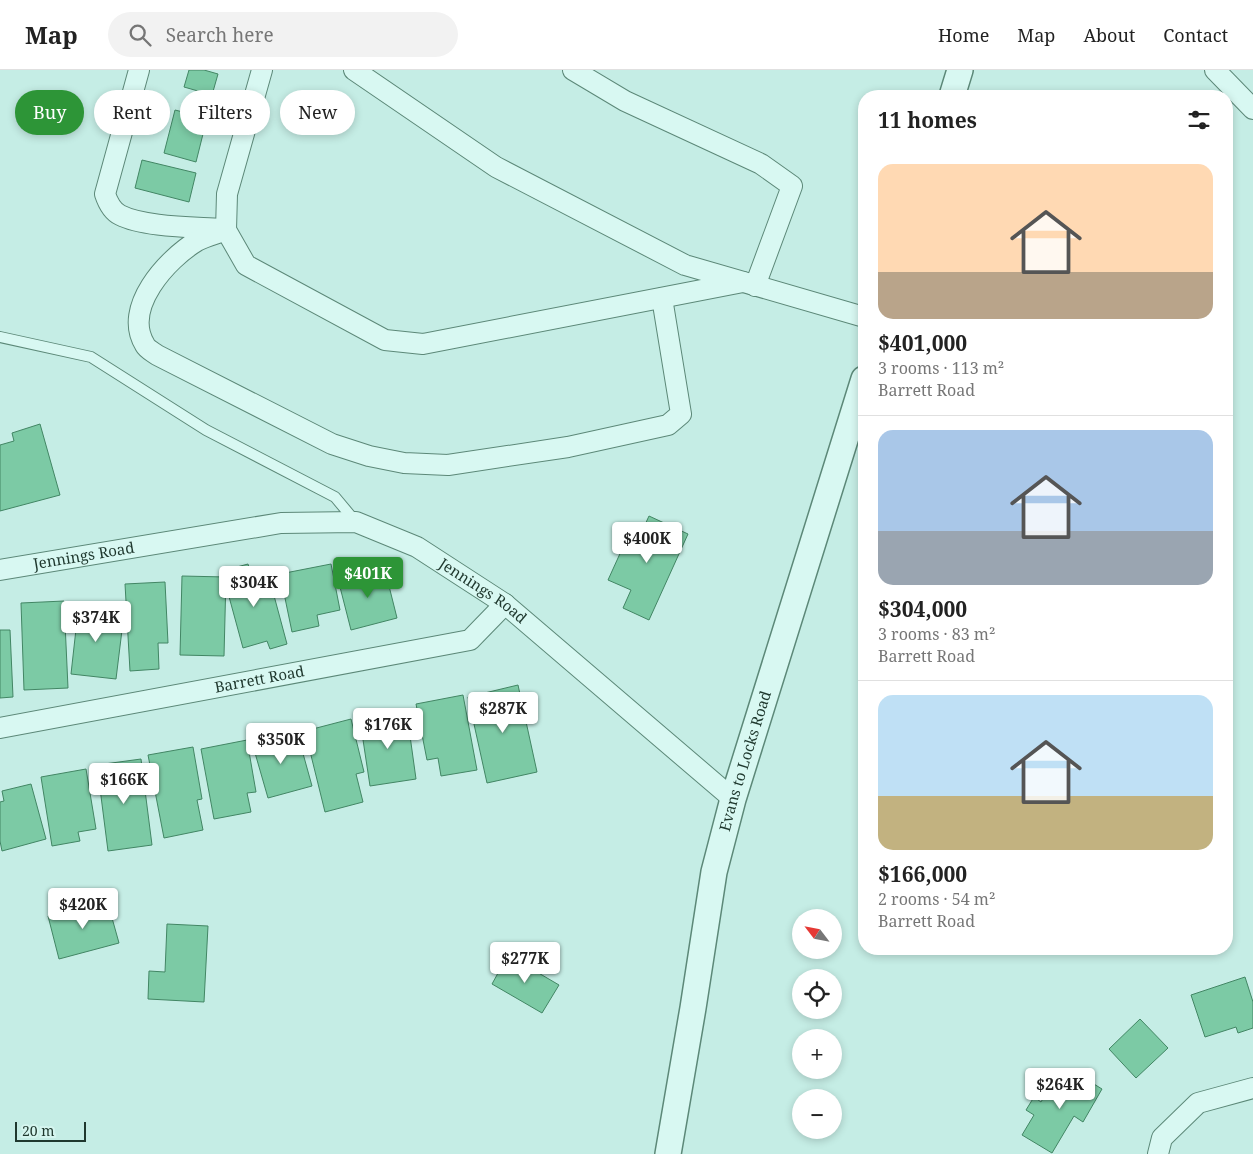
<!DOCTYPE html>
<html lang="en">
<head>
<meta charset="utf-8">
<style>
  :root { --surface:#fff; --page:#f2f2f2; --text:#222; --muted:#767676; --line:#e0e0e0; --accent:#2d9537 }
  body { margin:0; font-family:"Noto Serif",serif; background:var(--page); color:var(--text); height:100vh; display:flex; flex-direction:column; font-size:19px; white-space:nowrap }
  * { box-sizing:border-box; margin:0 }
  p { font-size:16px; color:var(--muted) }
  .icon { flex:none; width:28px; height:28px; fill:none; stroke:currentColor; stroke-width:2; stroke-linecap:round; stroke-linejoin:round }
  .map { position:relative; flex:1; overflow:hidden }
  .side { position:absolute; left:858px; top:20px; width:375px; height:865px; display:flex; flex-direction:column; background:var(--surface); border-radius:20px; box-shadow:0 2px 8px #0003 }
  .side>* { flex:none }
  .hud { position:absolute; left:15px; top:20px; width:475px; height:45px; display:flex; gap:10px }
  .needle { width:32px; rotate:302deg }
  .fabs { position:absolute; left:792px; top:839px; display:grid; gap:10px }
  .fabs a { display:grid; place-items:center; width:50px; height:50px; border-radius:50%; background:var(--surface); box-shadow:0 2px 8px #0003; font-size:25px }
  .scale { position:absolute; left:15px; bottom:12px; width:71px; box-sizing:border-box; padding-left:5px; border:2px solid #1f382e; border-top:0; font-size:14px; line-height:18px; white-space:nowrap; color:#1f382e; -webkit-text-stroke:4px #d5f5ef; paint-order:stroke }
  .price { position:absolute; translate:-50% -42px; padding:0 11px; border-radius:5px; background:#fff; color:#222; font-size:16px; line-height:32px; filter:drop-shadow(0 1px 2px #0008) }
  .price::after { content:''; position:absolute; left:50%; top:30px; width:15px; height:11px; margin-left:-8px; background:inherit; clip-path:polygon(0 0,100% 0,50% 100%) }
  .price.on { background:var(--accent); color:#fff }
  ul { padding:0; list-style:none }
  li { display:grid; align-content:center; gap:10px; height:265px; padding:0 20px }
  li+li { border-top:1px solid var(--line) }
  li span { display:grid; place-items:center; height:155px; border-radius:15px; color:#555 }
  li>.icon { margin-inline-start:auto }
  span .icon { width:90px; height:90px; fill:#fffc; stroke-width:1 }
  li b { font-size:21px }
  h2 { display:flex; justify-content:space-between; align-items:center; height:60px; padding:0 20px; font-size:21px }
  .chip { padding:0 18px; border-radius:22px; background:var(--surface); box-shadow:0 2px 8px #0003; font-size:18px; line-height:45px }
  .chip.on { background:var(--accent); color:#fff }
  header { display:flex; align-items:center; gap:30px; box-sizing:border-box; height:70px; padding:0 25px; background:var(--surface); border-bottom:1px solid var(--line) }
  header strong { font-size:24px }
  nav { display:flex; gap:28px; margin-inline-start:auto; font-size:18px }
  .search { width:350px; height:45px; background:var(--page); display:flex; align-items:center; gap:12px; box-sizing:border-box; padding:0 18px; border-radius:28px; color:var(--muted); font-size:19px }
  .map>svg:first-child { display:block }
  .building { fill:#7ccaa5; stroke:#428664 }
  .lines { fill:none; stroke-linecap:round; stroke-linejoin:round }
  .service-casing { stroke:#5c8878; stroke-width:12 }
  .minor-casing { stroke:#5c8878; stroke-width:22 }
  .tertiary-casing { stroke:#5c8878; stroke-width:28 }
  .service { stroke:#d8f8f2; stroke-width:10 }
  .minor { stroke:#d8f8f2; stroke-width:20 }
  .tertiary { stroke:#d8f8f2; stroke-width:25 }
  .labels { text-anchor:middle; stroke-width:4; stroke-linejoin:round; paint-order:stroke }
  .street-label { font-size:15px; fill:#1f382e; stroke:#d5f5ef }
</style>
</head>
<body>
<header>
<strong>Map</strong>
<div class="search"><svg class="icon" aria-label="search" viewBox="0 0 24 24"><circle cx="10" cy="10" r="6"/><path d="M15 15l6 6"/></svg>Search here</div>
<nav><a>Home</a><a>Map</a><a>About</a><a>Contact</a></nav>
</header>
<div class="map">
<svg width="1253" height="1084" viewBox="0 0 1253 1084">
  <rect width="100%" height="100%" fill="#c5ede5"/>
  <!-- building -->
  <g class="building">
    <polygon points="189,0 204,0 218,4 212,25 184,17"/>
    <polygon points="175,40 207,48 196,92 164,83"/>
    <polygon points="142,90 196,103 189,132 135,118"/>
    <polygon points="40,354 60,425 0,441 0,375 14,371 12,363"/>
    <polygon points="649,446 688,464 649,550 623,538 631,520 608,510 633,455 643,459"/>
    <polygon points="248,494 253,511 269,507 287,574 270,579 267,571 243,578 222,501"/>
    <polygon points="331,494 340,540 317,545 319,556 292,562 280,504"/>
    <polygon points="372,494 377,511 387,508 397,548 351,560 340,517 357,513 353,499"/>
    <polygon points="182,506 226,507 224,586 180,585"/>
    <polygon points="165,512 168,573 158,573 159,599 130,601 125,514"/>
    <polygon points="64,531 68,618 24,620 21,533"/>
    <polygon points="79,532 106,535 105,550 123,552 116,609 71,604"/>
    <polygon points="0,560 10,560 13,627 0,628"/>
    <polygon points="518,615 537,702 487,713 468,627"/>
    <polygon points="463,625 477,700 441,706 438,688 427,690 416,634"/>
    <polygon points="407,644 416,709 370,716 360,650"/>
    <polygon points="351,649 364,702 356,704 363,732 325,742 305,661"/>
    <polygon points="277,662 280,674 299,669 312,716 268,728 251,669"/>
    <polygon points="247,670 256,722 247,723 251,742 214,749 201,679"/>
    <polygon points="193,677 202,729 197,730 203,760 164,768 148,685"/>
    <polygon points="141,689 152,775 108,781 97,695"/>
    <polygon points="86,699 96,759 78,762 80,771 52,776 41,707"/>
    <polygon points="31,714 46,769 2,781 0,771 0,732 4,731 2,721"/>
    <polygon points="107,830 119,873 59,889 48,846"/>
    <polygon points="167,854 208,856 204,932 148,929 149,901 165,902"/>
    <polygon points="508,885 559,915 542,943 492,914"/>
    <polygon points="1245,907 1253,932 1253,958 1238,963 1236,957 1205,967 1191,925"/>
    <polygon points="1140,949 1168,978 1136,1008 1109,979"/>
    <polygon points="1076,1003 1102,1019 1083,1052 1074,1046 1052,1083 1022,1065 1034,1045 1026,1040 1034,1027 1041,1032 1056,1006 1070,1014"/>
  </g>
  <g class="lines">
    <!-- service casing -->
    <g class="service-casing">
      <polyline id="service" points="0,267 91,287 206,360 335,427 355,451"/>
    </g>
    <!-- minor casing -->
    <g class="minor-casing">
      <g id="minor">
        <path d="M139,0L105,124C108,133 112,141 120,145C143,157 194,157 221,159"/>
        <polyline points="262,0 227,124 226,160 246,195 385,270 423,274 743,212"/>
        <polyline points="354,0 496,97 685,195 864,247"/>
        <polyline points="573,0 625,31 761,94 792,116 755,216"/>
        <polyline points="1215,0 1253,39"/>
        <path d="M226,160C216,164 206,166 197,171C167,189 122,238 145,275C147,279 153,282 157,285L332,374L369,386L404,393L448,395L568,377L668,355L681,344L662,228"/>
        <path id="s1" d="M0,500L281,453L356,452L417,477L505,534L733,729"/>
        <path id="s2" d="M0,658L470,570L505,534"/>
        <polyline points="1158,1084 1162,1068 1198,1033 1253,1018"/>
      </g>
    </g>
    <!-- tertiary casing -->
    <g class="tertiary-casing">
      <g id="tertiary">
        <polyline points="952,26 960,0"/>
        <path id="s3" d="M668,1084L693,938L714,802L733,729L864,309"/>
      </g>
    </g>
    <!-- service -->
    <use href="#service" class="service"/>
    <!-- minor -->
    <use href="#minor" class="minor"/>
    <!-- tertiary -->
    <use href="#tertiary" class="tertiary"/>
  </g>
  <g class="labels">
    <!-- street labels -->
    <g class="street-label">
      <text dy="5" stroke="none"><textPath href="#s1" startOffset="85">Jennings Road</textPath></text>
      <text dy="5" stroke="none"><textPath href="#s1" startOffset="505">Jennings Road</textPath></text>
      <text dy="5" stroke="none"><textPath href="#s2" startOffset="264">Barrett Road</textPath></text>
      <text dy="5" stroke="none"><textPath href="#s3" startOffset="401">Evans to Locks Road</textPath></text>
    </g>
  </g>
</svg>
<div class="fabs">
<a><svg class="needle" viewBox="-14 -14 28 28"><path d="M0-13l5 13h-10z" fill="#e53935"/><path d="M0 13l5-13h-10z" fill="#767676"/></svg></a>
<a><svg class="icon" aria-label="locate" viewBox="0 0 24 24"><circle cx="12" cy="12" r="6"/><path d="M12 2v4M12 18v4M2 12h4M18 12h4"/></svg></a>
<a>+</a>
<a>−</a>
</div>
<div class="scale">20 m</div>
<b class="price" style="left:647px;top:494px">$400K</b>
<b class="price on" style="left:368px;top:529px">$401K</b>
<b class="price" style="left:254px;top:538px">$304K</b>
<b class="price" style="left:96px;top:573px">$374K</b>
<b class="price" style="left:503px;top:664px">$287K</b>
<b class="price" style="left:388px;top:680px">$176K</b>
<b class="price" style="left:281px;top:695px">$350K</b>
<b class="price" style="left:124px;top:735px">$166K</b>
<b class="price" style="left:83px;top:860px">$420K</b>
<b class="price" style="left:525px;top:914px">$277K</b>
<b class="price" style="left:1060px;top:1040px">$264K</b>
<div class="hud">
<a class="chip on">Buy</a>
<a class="chip">Rent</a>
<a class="chip">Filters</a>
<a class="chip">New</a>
</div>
<section class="side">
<h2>11 homes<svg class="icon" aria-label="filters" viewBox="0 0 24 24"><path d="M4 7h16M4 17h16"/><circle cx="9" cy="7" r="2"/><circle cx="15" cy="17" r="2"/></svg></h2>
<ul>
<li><span style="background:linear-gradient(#ffd9b3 70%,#b9a48a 0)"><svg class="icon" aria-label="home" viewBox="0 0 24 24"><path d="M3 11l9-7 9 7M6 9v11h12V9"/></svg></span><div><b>$401,000</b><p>3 rooms · 113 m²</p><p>Barrett Road</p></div></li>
<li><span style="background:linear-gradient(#a9c7e8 65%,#9aa5b1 0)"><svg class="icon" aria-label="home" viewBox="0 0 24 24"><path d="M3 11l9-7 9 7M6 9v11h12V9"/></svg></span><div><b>$304,000</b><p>3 rooms · 83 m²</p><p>Barrett Road</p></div></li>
<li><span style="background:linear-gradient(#bfe0f5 65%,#c2b280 0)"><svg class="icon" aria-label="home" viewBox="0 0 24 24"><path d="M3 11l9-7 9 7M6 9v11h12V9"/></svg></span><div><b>$166,000</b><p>2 rooms · 54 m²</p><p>Barrett Road</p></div></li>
</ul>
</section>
</div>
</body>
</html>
